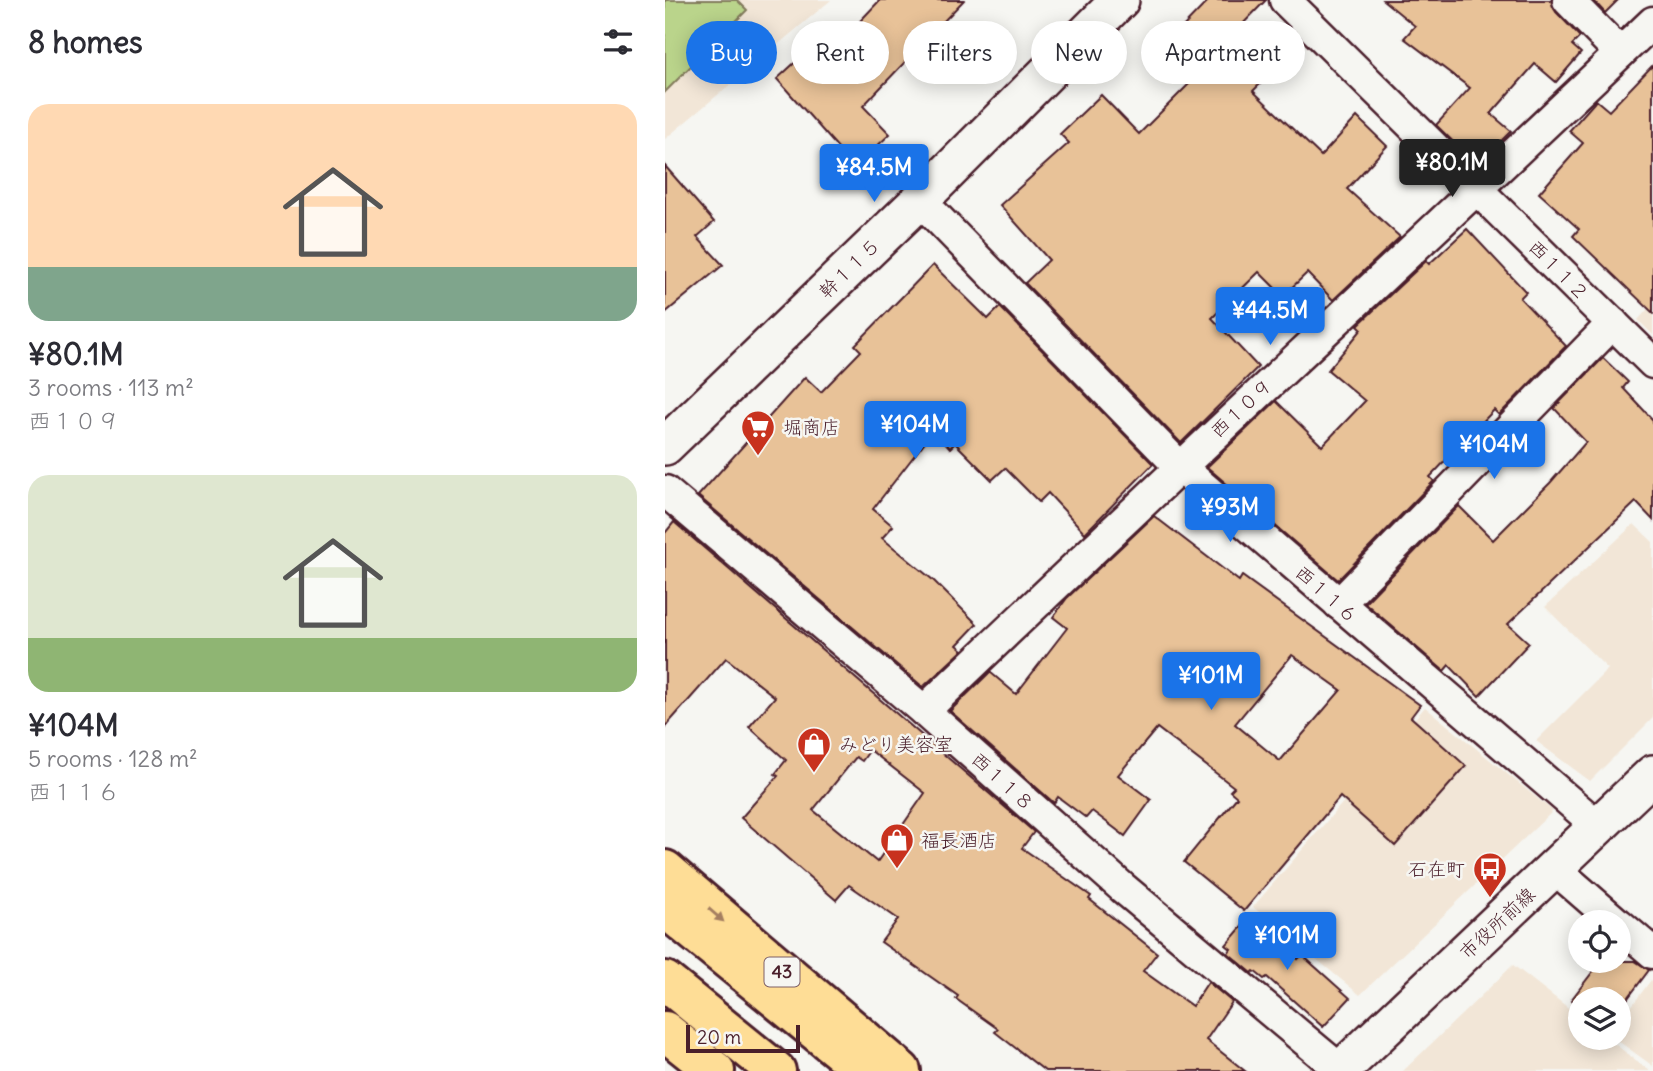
<!DOCTYPE html>
<html lang="en">
<head>
<meta charset="utf-8">
<style>
  :root { --surface:#fff; --page:#f2f2f3; --text:#2b2b33; --muted:#7c7c81; --accent:#1a73e8 }
  body { margin:0; font-family:Delius,"Klee One",sans-serif; background:var(--page); color:var(--text); height:100vh; display:flex; flex-direction:column; font-size:26px; white-space:nowrap }
  * { box-sizing:border-box; margin:0 }
  p { font-size:23px; color:var(--muted) }
  .icon { flex:none; width:38px; height:38px; fill:none; stroke:currentColor; stroke-width:2; stroke-linecap:round; stroke-linejoin:round }
  .map { position:relative; flex:1; overflow:hidden }
  .panel { display:flex; flex-direction:column; background:var(--surface); width:665px }
  .panel>* { flex:none }
  .banner { position:absolute; left:21px; top:21px; width:665px; height:63px; display:flex; gap:14px }
  .buttons { position:absolute; left:903px; top:910px; display:grid; gap:14px }
  .buttons a { display:grid; place-items:center; width:63px; height:63px; border-radius:50%; background:var(--surface); box-shadow:0 4px 18px #0003; font-size:35px }
  .scale { position:absolute; left:21px; bottom:18px; width:114px; box-sizing:border-box; padding-left:7px; border:4px solid #4a1f2b; border-top:0; font-size:19px; line-height:24px; white-space:nowrap; color:#4a1f2b; -webkit-text-stroke:5px #f6f6f2; paint-order:stroke }
  .price { position:absolute; translate:-50% -60px; padding:0 16px; border-radius:7px; background:var(--accent); color:#fff; font-size:23px; line-height:46px; filter:drop-shadow(0 2px 4px #0008) }
  .price::after { content:''; position:absolute; left:50%; top:42px; width:21px; height:16px; margin-left:-10px; background:inherit; clip-path:polygon(0 0,100% 0,50% 100%) }
  .price.active { background:#222; color:#fff }
  ul { padding:0; list-style:none }
  li { display:grid; align-content:center; gap:14px; height:371px; padding:0 28px }
  li span { display:grid; place-items:center; height:217px; border-radius:21px; color:#555 }
  li>.icon { margin-inline-start:auto }
  span .icon { width:126px; height:126px; fill:#fffc; stroke-width:1 }
  li b { font-size:30px }
  h2 { display:flex; justify-content:space-between; align-items:center; height:84px; padding:0 28px; font-size:30px }
  .chip { padding:0 24px; border-radius:32px; background:var(--surface); box-shadow:0 4px 18px #0003; font-size:24px; line-height:63px }
  .chip.active { background:var(--accent); color:#fff }
  main { display:flex; flex:1; min-height:0 }
  .map>svg:first-child { display:block }
  .built { fill:#f2e6d7 }
  .green { fill:#bad48b; stroke:#827a5b; stroke-width:2 }
  .building { fill:#e8c298; stroke:#4a1f2b; stroke-width:2; fill-rule:evenodd }
  .lines { fill:none; stroke-linecap:round; stroke-linejoin:round }
  .minor-casing { stroke:#4a1f2b; stroke-width:35 }
  .tertiary-casing { stroke:#4a1f2b; stroke-width:42 }
  .trunk-casing { stroke:#4a1f2b; stroke-width:44 }
  .motorway-casing { stroke:#4a1f2b; stroke-width:44 }
  .minor { stroke:#f6f6f2; stroke-width:30 }
  .tertiary { stroke:#f6f6f2; stroke-width:37 }
  .trunk { stroke:#fedd96; stroke-width:38 }
  .motorway { stroke:#fedd96; stroke-width:38 }
  .oneway { fill:#a47e60 }
  .labels { text-anchor:middle; stroke-width:5; stroke-linejoin:round; paint-order:stroke }
  .shield { fill:#f6f6f2; stroke:#7e6067; stroke-width:2 }
  .shield-label { font-size:18px; font-weight:bold; fill:#4a1f2b }
  .street-label { font-size:19px; fill:#4a1f2b; stroke:#f6f6f2 }
  .poi-label { font-size:19px; fill:#4a1f2b; stroke:#f6f6f2; text-anchor:start }
</style>
</head>
<body>
<main>
<section class="panel">
<h2>8 homes<svg class="icon" aria-label="filters" viewBox="0 0 24 24"><path d="M4 7h16M4 17h16"/><circle cx="9" cy="7" r="2"/><circle cx="15" cy="17" r="2"/></svg></h2>
<ul>
<li><span style="background:linear-gradient(#ffd9b3 75%,#7fa58c 0)"><svg class="icon" aria-label="home" viewBox="0 0 24 24"><path d="M3 11l9-7 9 7M6 9v11h12V9"/></svg></span><div><b>¥80.1M</b><p>3 rooms · 113 m²</p><p>西１０９</p></div></li>
<li><span style="background:linear-gradient(#dfe7d0 75%,#8fb573 0)"><svg class="icon" aria-label="home" viewBox="0 0 24 24"><path d="M3 11l9-7 9 7M6 9v11h12V9"/></svg></span><div><b>¥104M</b><p>5 rooms · 128 m²</p><p>西１１６</p></div></li>
</ul>
</section>
<div class="map">
<svg width="988" height="1071" viewBox="0 0 988 1071">
  <rect width="100%" height="100%" fill="#f6f6f2"/>
  <filter id="ink" filterUnits="userSpaceOnUse"><feTurbulence type="fractalNoise" baseFrequency=".0143" numOctaves="2"/><feDisplacementMap in="SourceGraphic" scale="14" xChannelSelector="R" yChannelSelector="G"/><feConvolveMatrix kernelMatrix="1 2 1 2 8 2 1 2 1" color-interpolation-filters="sRGB"/></filter>
  <g filter="url(#ink)">
    <!-- built -->
    <g class="built">
      <polygon points="0,0 166,0 0,139"/>
      <polygon points="988,303 988,335 973,320"/>
      <polygon points="969,524 988,542 988,718 925,781 871,741 943,669 880,607"/>
      <polygon points="760,707 888,811 695,995 588,907"/>
      <polygon points="848,965 915,1017 915,1038 942,1038 985,1071 738,1071"/>
      <polygon points="986,980 988,982 988,1066 949,1038 954,1038 954,1023"/>
    </g>
    <!-- green -->
    <polygon class="green" points="0,0 72,0 82,10 0,92"/>
    <!-- building -->
    <g class="building">
      <polygon points="215,0 299,0 198,106 225,134 190,167 112,79 147,47 159,59"/>
      <polygon points="544,0 601,0 571,31 610,69 588,91 656,156 692,117 722,146 682,189 735,237 668,300 642,273 618,296 594,272 547,318 593,367 516,443 360,283 384,260 335,205 404,143 395,134 436,95 474,134 544,64 512,33"/>
      <polygon points="718,0 886,0 891,12 915,37 907,45 916,53 891,82 870,64 826,114 846,131 812,165 771,125 805,88 739,38 750,26"/>
      <polygon points="928,0 953,0 940,13"/>
      <polygon points="988,65 988,313 908,236 914,229 874,193 918,143 904,131 929,103 931,100 944,111"/>
      <polygon points="0,166 49,222 32,237 58,265 0,313"/>
      <polygon points="802,229 861,292 855,298 901,346 834,415 829,410 765,477 769,481 673,580 542,467 611,401 657,446 700,401 663,370 697,329 693,325 761,261 764,264"/>
      <polygon points="268,265 323,319 335,307 488,464 420,533 383,493 374,502 340,468 327,480 290,443 285,448 269,430 208,509 228,526 217,538 268,580 312,624 292,645 298,650 258,687 33,496 140,377 156,392 196,351 190,345"/>
      <polygon points="938,358 963,382 958,388 988,420 988,520 971,502 843,624 864,643 814,696 784,665 779,671 700,603 794,506 828,540 885,483 921,442 889,408"/>
      <path d="M489,516L574,581L577,576L755,705L746,717L801,766L730,846L675,797L579,911L519,862L572,797L565,791L569,787L492,728L453,775L486,800L460,836L427,811L421,818L393,797L389,803L285,711L325,672L351,694L402,628L388,617L402,598ZM627,655L676,690L615,761L570,724Z"/>
      <path d="M9,522L369,832L357,848L426,896L424,899L492,953L478,971L527,1006L543,982L567,1002L541,1040L580,1071H380L330,1032L333,1029L291,999L293,996L216,942L233,919L184,885L171,900L76,818L113,776L110,774L121,760L84,727L110,697L61,658L0,727V533ZM205,750L260,793L212,862L148,810L191,757L197,761Z"/>
      <polygon points="586,916 633,959 637,955 685,998 658,1027 602,977 599,979 589,971 587,973 563,953 566,949 561,945"/>
      <polygon points="936,961 970,961 984,970 954,1010 954,999 915,999 915,1007 906,1000"/>
    </g>
    <g class="lines">
      <!-- minor casing -->
      <g class="minor-casing">
        <g id="minor">
          <polyline points="620,0 988,363"/>
          <polyline points="903,0 955,53"/>
          <polyline points="255,200 514,466 933,826"/>
          <polyline points="0,491 259,711 458,888 677,1071"/>
          <polyline points="674,604 948,323"/>
          <path d="M259,711C500,479 746,253 988,22"/>
          <polyline points="890,869 951,922"/>
          <polyline points="954,924 988,953"/>
        </g>
      </g>
      <!-- tertiary casing -->
      <g class="tertiary-casing">
        <g id="tertiary">
          <polyline points="0,446 255,200 455,0"/>
          <polyline points="675,1071 988,774"/>
        </g>
      </g>
      <!-- trunk casing -->
      <g class="trunk-casing">
        <g id="trunk">
          <polyline points="0,870 236,1071"/>
          <polyline points="0,1031 50,1071"/>
        </g>
      </g>
      <!-- motorway casing -->
      <g class="motorway-casing">
        <g id="motorway">
          <polyline points="0,908 200,1071"/>
          <polyline points="0,981 111,1071"/>
        </g>
      </g>
      <!-- minor -->
      <use href="#minor" class="minor"/>
      <!-- tertiary -->
      <use href="#tertiary" class="tertiary"/>
      <!-- trunk -->
      <use href="#trunk" class="trunk"/>
      <!-- motorway -->
      <use href="#motorway" class="motorway"/>
    </g>
    <!-- one-way arrows -->
    <defs><path id="oneway-solid" d="M-6-.8H1V-3.2L6.5 0L1 3.2V.8H-6Z" transform="scale(1.75)"/></defs>
    <use class="oneway" href="#oneway-solid" transform="translate(51 915) rotate(41)"/>
  </g>
  <!-- icons -->
  <defs>
    <g id="supermarket-pin" transform="scale(1.75)"><path d="M0 17L-7.5 6A9.5 9.5 0 1 1 7.5 6Z" fill="#c8321e" stroke="#f6f6f2"/><path d="M-6-5.5h2.5l.6 2H6L4.5 2H-2.5L-4.4-4H-6ZM-1.5 3.2a1.3 1.3 0 1 0 .1 0ZM3 3.2a1.3 1.3 0 1 0 .1 0Z" fill="#fff"/></g>
    <g id="shop-pin" transform="scale(1.75)"><path d="M0 17L-7.5 6A9.5 9.5 0 1 1 7.5 6Z" fill="#c8321e" stroke="#f6f6f2"/><path d="M-5-2.5h2.3a2.7 3.5 0 0 1 5.4 0H5L5.5 6h-11ZM-1.5-2.5h3a1.5 2.3 0 0 0-3 0Z" fill="#fff"/></g>
    <g id="bus-pin" transform="scale(1.75)"><path d="M0 17L-7.5 6A9.5 9.5 0 1 1 7.5 6Z" fill="#c8321e" stroke="#f6f6f2"/><path d="M-5-6H5V4H4V6H2V4H-2V6H-4V4H-5ZM-3.5-4V0h7V-4ZM-3.5 1.2v1.5H-2V1.2ZM2 1.2v1.5H3.5V1.2Z" fill="#fff"/></g>
  </defs>
  <g fill-rule="evenodd">
    <use href="#supermarket-pin" x="93" y="427"/>
    <use href="#shop-pin" x="149" y="744"/>
    <use href="#shop-pin" x="232" y="840"/>
    <use href="#bus-pin" x="825" y="869"/>
  </g>
  <g class="labels">
    <!-- shield labels -->
    <rect class="shield" x="99.5" y="957.5" width="35" height="29" rx="5"/>
    <g class="shield-label">
      <text x="117" y="978">43</text>
    </g>
    <!-- street labels -->
    <g class="street-label">
      <text transform="translate(184 268) rotate(-44)" y="7">幹１１５</text>
      <text transform="translate(894 270) rotate(45)" y="7">西１１２</text>
      <text transform="translate(576 408) rotate(-43)" y="7">西１０９</text>
      <text transform="translate(662 594) rotate(41)" y="7">西１１６</text>
      <text transform="translate(338 781) rotate(42)" y="7">西１１８</text>
      <text transform="translate(832 923) rotate(-43)" y="7">市役所前線</text>
    </g>
    <!-- poi labels -->
    <g class="poi-label">
      <text x="118" y="434">堀商店</text>
      <text x="174" y="751">みどり美容室</text>
      <text x="256" y="847">福長酒店</text>
      <text x="800" y="876" text-anchor="end">石在町</text>
    </g>
  </g>
</svg>
<div class="buttons">
<a><svg class="icon" aria-label="locate" viewBox="0 0 24 24"><circle cx="12" cy="12" r="6"/><path d="M12 2v4M12 18v4M2 12h4M18 12h4"/></svg></a>
<a><svg class="icon" aria-label="layers" viewBox="0 0 24 24"><path d="M12 4l9 5-9 5-9-5zM3 14l9 5 9-5"/></svg></a>
</div>
<div class="scale">20 m</div>
<b class="price active" style="left:787px;top:199px">¥80.1M</b>
<b class="price" style="left:209px;top:204px">¥84.5M</b>
<b class="price" style="left:605px;top:347px">¥44.5M</b>
<b class="price" style="left:250px;top:461px">¥104M</b>
<b class="price" style="left:829px;top:481px">¥104M</b>
<b class="price" style="left:565px;top:544px">¥93M</b>
<b class="price" style="left:546px;top:712px">¥101M</b>
<b class="price" style="left:622px;top:972px">¥101M</b>
<div class="banner">
<a class="chip active">Buy</a>
<a class="chip">Rent</a>
<a class="chip">Filters</a>
<a class="chip">New</a>
<a class="chip">Apartment</a>
</div>
</div>
</main>
</body>
</html>
